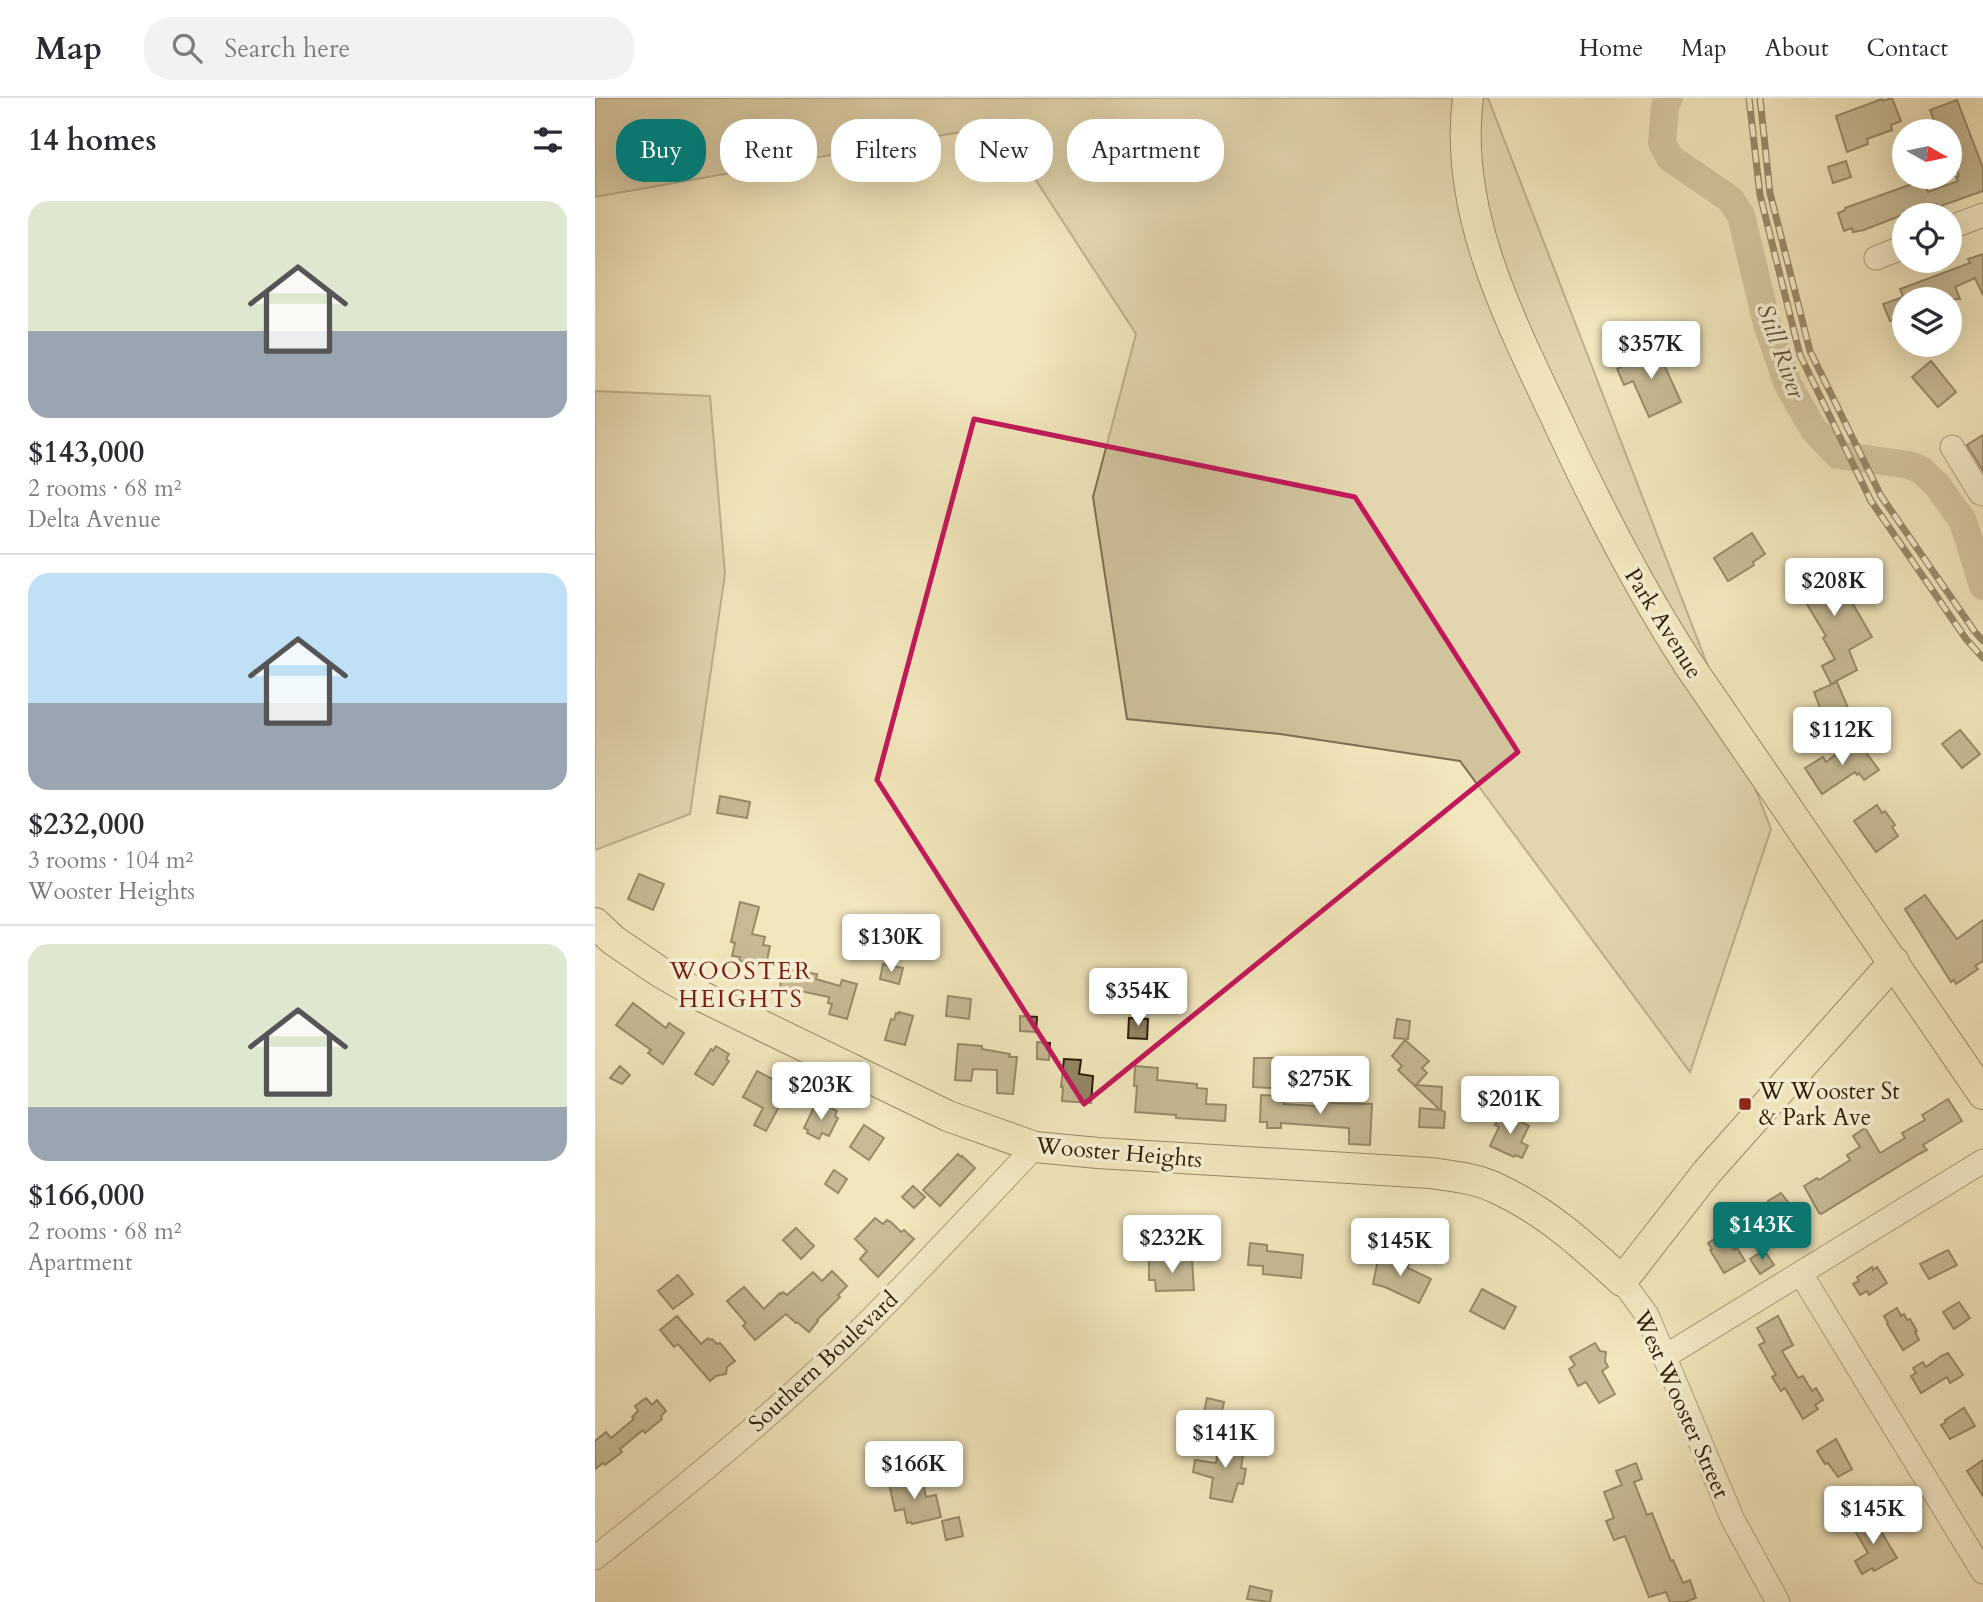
<!DOCTYPE html>
<html lang="en">
<head>
<meta charset="utf-8">
<style>
  :root { --surface:#fff; --page:#f2f2f3; --text:#2b2b33; --muted:#7c7c81; --line:#e1e1e2; --accent:#0f766e }
  body { margin:0; font-family:Cardo,serif; background:var(--page); color:var(--text); height:100vh; display:flex; flex-direction:column; font-size:26px; white-space:nowrap }
  * { box-sizing:border-box; margin:0 }
  p { font-size:23px; color:var(--muted) }
  .icon { flex:none; width:38px; height:38px; fill:none; stroke:currentColor; stroke-width:2; stroke-linecap:round; stroke-linejoin:round }
  .map { position:relative; flex:1; overflow:hidden }
  .sheet { display:flex; flex-direction:column; background:var(--surface); width:595px }
  .sheet>* { flex:none }
  .banner { position:absolute; left:21px; top:21px; width:665px; height:63px; display:flex; gap:14px }
  .needle { width:46px; rotate:99deg }
  .controls { position:absolute; left:1297px; top:21px; display:grid; gap:14px }
  .controls a { display:grid; place-items:center; width:70px; height:70px; border-radius:50%; background:var(--surface); box-shadow:0 7px 28px #0002; font-size:35px }
  .price { position:absolute; translate:-50% -60px; padding:0 16px; border-radius:7px; background:#fff; color:#222; font-size:23px; line-height:46px; filter:drop-shadow(0 2px 4px #0008) }
  .price::after { content:''; position:absolute; left:50%; top:42px; width:21px; height:16px; margin-left:-10px; background:inherit; clip-path:polygon(0 0,100% 0,50% 100%) }
  .price.on { background:var(--accent); color:#fff }
  ul { padding:0; list-style:none }
  li { display:grid; align-content:center; gap:14px; height:371px; padding:0 28px }
  li+li { border-top:2px solid var(--line) }
  li span { display:grid; place-items:center; height:217px; border-radius:21px; color:#555 }
  li>.icon { margin-inline-start:auto }
  span .icon { width:126px; height:126px; fill:#fffc; stroke-width:1 }
  li b { font-size:30px }
  h2 { display:flex; justify-content:space-between; align-items:center; height:84px; padding:0 28px; font-size:30px }
  .chip { padding:0 24px; border-radius:28px; background:var(--surface); box-shadow:0 7px 28px #0002; font-size:24px; line-height:63px }
  .chip.on { background:var(--accent); color:#fff }
  header { display:flex; align-items:center; gap:42px; box-sizing:border-box; height:98px; padding:0 35px; background:var(--surface); border-bottom:2px solid var(--line) }
  header strong { font-size:33px }
  nav { display:flex; gap:38px; margin-inline-start:auto; font-size:24px }
  .search { width:490px; height:63px; background:var(--page); display:flex; align-items:center; gap:18px; box-sizing:border-box; padding:0 24px; border-radius:28px; color:var(--muted); font-size:26px }
  main { display:flex; flex:1; min-height:0 }
  .map>svg:first-child { display:block }
  .green { fill:#d1c49d; stroke:#7f7052; stroke-width:2 }
  .lines { fill:none; stroke-linecap:round; stroke-linejoin:round }
  .river { stroke:#afa27e; stroke-width:28 }
  .building { fill:#938665; stroke:#2d1d06; stroke-width:2 }
  .minor-casing { stroke:#5e4f34; stroke-width:25 }
  .major-casing { stroke:#2d1d06; stroke-width:32 }
  .minor { stroke:#f7efd3; stroke-width:23 }
  .major { stroke:#f2e6bc; stroke-width:30 }
  .rail-casing { stroke:#2d1d06; stroke-width:7 }
  .rail { stroke:#f7efd3; stroke-width:4.5; stroke-dasharray:13; stroke-linecap:butt }
  .marked { fill:none; stroke:#c2185b; stroke-width:5; stroke-linejoin:round }
  .poi-dot { fill:#8f2418; stroke:#f7efd3; stroke-width:2.5 }
  .labels { text-anchor:middle; stroke-width:7; stroke-linejoin:round; paint-order:stroke }
  .street-label { font-size:23px; fill:#2d1d06; stroke:#f7efd3 }
  .poi-label { font-size:23px; fill:#2d1d06; stroke:#f7efd3; text-anchor:start }
  .water-label { font-size:24px; font-style:italic; fill:#615236; stroke:#f7efd3 }
  .neighbourhood-label { font-size:24px; letter-spacing:2px; fill:#7a1f14; stroke:#f7efd3 }
</style>
</head>
<body>
<header>
<strong>Map</strong>
<div class="search"><svg class="icon" aria-label="search" viewBox="0 0 24 24"><circle cx="10" cy="10" r="6"/><path d="M15 15l6 6"/></svg>Search here</div>
<nav><a>Home</a><a>Map</a><a>About</a><a>Contact</a></nav>
</header>
<main>
<section class="sheet">
<h2>14 homes<svg class="icon" aria-label="filters" viewBox="0 0 24 24"><path d="M4 7h16M4 17h16"/><circle cx="9" cy="7" r="2"/><circle cx="15" cy="17" r="2"/></svg></h2>
<ul>
<li><span style="background:linear-gradient(#dfe7d0 60%,#9aa5b1 0)"><svg class="icon" aria-label="home" viewBox="0 0 24 24"><path d="M3 11l9-7 9 7M6 9v11h12V9"/></svg></span><div><b>$143,000</b><p>2 rooms · 68 m²</p><p>Delta Avenue</p></div></li>
<li><span style="background:linear-gradient(#bfe0f5 60%,#9aa5b1 0)"><svg class="icon" aria-label="home" viewBox="0 0 24 24"><path d="M3 11l9-7 9 7M6 9v11h12V9"/></svg></span><div><b>$232,000</b><p>3 rooms · 104 m²</p><p>Wooster Heights</p></div></li>
<li><span style="background:linear-gradient(#dfe7d0 75%,#9aa5b1 0)"><svg class="icon" aria-label="home" viewBox="0 0 24 24"><path d="M3 11l9-7 9 7M6 9v11h12V9"/></svg></span><div><b>$166,000</b><p>2 rooms · 68 m²</p><p>Apartment</p></div></li>
</ul>
</section>
<div class="map">
<svg width="1388" height="1504" viewBox="0 0 1388 1504">
  <rect width="100%" height="100%" fill="#f2e6bc"/>
  <filter id="stains"><feTurbulence type="fractalNoise" baseFrequency=".00286" numOctaves="4"/><feColorMatrix values="0 0 0 0 .2 0 0 0 0 .09 0 0 0 0 .02 0 0 0 .5 -.17"/></filter>
  <radialGradient id="worn" r=".72"><stop offset=".6" stop-color="#630" stop-opacity="0"/><stop offset="1" stop-color="#630" stop-opacity=".3"/></radialGradient>
  <!-- green -->
  <g class="green">
    <polygon points="0,0 893,0 1176,731 1095,974 865,663 685,636 532,621 498,399 541,236 405,27 0,99"/>
    <polygon points="0,293 115,298 130,476 95,716 0,752"/>
  </g>
  <g class="lines">
    <!-- river -->
    <polyline class="river" points="1074,0 1070,8 1067,45 1075,60 1135,101 1146,117 1172,226 1193,287 1219,332 1243,357 1314,367 1326,372 1342,387 1368,423 1388,488"/>
  </g>
  <!-- building -->
  <g class="building">
    <polygon points="1297,0 1306,23 1296,27 1297,32 1272,41 1273,46 1252,54 1241,18 1287,1 1288,3"/>
    <polygon points="1362,2 1388,70 1388,93 1343,109 1342,106 1320,112 1269,132 1258,134 1257,130 1249,133 1243,115 1250,112 1250,110 1328,82 1333,94 1363,83 1361,79 1364,78 1354,54 1354,33 1343,33 1335,12"/>
    <polygon points="1251,63 1256,79 1238,85 1233,69"/>
    <polygon points="1388,156 1388,197 1380,180 1360,189 1365,201 1309,201 1309,218 1295,223 1288,206 1308,199 1305,191 1375,165 1373,161"/>
    <polygon points="1061,249 1086,304 1054,319 1038,283 1029,287 1022,271 1030,267 1029,264"/>
    <polygon points="1336,263 1361,294 1343,309 1317,279"/>
    <polygon points="1388,337 1388,373 1372,347"/>
    <polygon points="1157,435 1170,456 1158,464 1159,467 1133,483 1119,460"/>
    <polygon points="1233,463 1277,539 1254,552 1262,572 1236,586 1227,568 1240,561 1228,540 1231,538 1198,483"/>
    <polygon points="1242,584 1253,610 1229,620 1219,594"/>
    <polygon points="1365,632 1385,656 1367,670 1347,646"/>
    <polygon points="1261,641 1284,672 1269,682 1264,675 1262,677 1260,674 1227,696 1210,670 1228,659 1231,664"/>
    <polygon points="125,698 155,704 152,720 122,715"/>
    <polygon points="1282,707 1287,715 1290,713 1300,727 1297,729 1303,738 1281,754 1259,723"/>
    <polygon points="44,776 69,786 58,812 33,801"/>
    <polygon points="1330,797 1362,841 1388,822 1388,863 1380,868 1383,871 1361,886 1359,882 1356,884 1310,811"/>
    <polygon points="145,804 164,809 157,836 170,839 168,847 175,848 171,867 144,863 145,859 137,858 140,845 136,844"/>
    <polygon points="288,866 308,870 304,886 285,881"/>
    <polygon points="188,872 195,874 196,872 222,876 221,881 245,888 247,882 262,886 252,921 234,916 237,906 233,905 234,899 185,889"/>
    <polygon points="353,898 376,901 374,921 351,918"/>
    <polygon points="38,905 71,930 74,925 89,935 68,966 53,955 56,952 21,927"/>
    <polygon points="304,914 318,918 310,947 290,942 296,921 299,922 301,915 304,916"/>
    <polygon points="425,918 442,919 441,934 425,933"/>
    <polygon points="534,920 553,921 552,941 533,940"/>
    <polygon points="802,921 815,923 813,941 799,940"/>
    <polygon points="810,942 834,963 827,970 832,975 821,987 847,989 846,1012 850,1014 849,1030 824,1029 825,1010 845,1012 803,972 807,968 797,958"/>
    <polygon points="442,944 455,945 454,962 442,961"/>
    <polygon points="363,946 387,948 387,951 415,956 414,959 422,959 418,996 402,995 402,972 378,971 376,983 360,982"/>
    <polygon points="121,948 134,956 131,961 134,963 118,987 100,976 116,951 118,953"/>
    <polygon points="659,960 678,960 677,990 658,989"/>
    <polygon points="469,961 486,962 484,976 498,978 496,1005 467,1003 468,989 466,989"/>
    <polygon points="25,968 35,977 27,986 15,980"/>
    <polygon points="540,968 563,970 562,982 602,986 602,990 612,991 611,1006 631,1007 630,1023 581,1020 581,1017 540,1014 542,988 539,988"/>
    <polygon points="162,973 194,990 171,1033 159,1027 168,1010 148,999"/>
    <polygon points="666,997 689,998 689,1006 720,1008 721,1001 737,1002 737,1005 777,1006 775,1047 754,1046 754,1030 686,1025 686,1030 672,1030 672,1024 665,1024"/>
    <polygon points="1353,1001 1367,1023 1328,1047 1332,1052 1324,1056 1226,1116 1224,1115 1209,1088 1222,1080 1224,1082 1255,1062 1252,1057 1265,1049 1258,1038 1270,1030 1285,1055 1310,1040 1307,1035 1330,1022 1327,1017"/>
    <polygon points="229,1006 242,1013 240,1018 243,1020 234,1038 227,1035 224,1041 212,1035 213,1032 209,1030 219,1009 226,1012"/>
    <polygon points="907,1014 934,1028 926,1044 933,1048 927,1060 920,1057 919,1059 895,1048 904,1029 900,1027"/>
    <polygon points="269,1027 289,1040 274,1062 255,1049"/>
    <polygon points="363,1056 366,1059 367,1058 380,1070 345,1108 328,1092"/>
    <polygon points="239,1072 252,1081 243,1095 230,1086"/>
    <polygon points="318,1088 330,1099 319,1110 307,1099"/>
    <polygon points="1186,1095 1209,1125 1177,1145 1161,1119 1177,1109 1173,1103"/>
    <polygon points="280,1120 288,1126 292,1122 296,1124 306,1134 309,1132 319,1141 283,1179 265,1161 272,1153 260,1141"/>
    <polygon points="201,1130 219,1148 206,1161 188,1142"/>
    <polygon points="1127,1136 1131,1143 1133,1142 1139,1152 1142,1150 1150,1163 1129,1175 1115,1152 1117,1151 1113,1145"/>
    <polygon points="655,1145 672,1147 672,1153 708,1157 706,1180 668,1176 668,1168 653,1167"/>
    <polygon points="1169,1152 1179,1167 1165,1176 1155,1161"/>
    <polygon points="1353,1152 1362,1167 1334,1181 1325,1166"/>
    <polygon points="784,1157 814,1163 813,1170 836,1181 824,1205 790,1189 778,1186"/>
    <polygon points="597,1161 599,1192 561,1193 560,1182 554,1182 554,1162"/>
    <polygon points="1277,1169 1278,1172 1282,1169 1292,1185 1274,1197 1272,1193 1265,1197 1258,1186 1264,1183 1262,1179"/>
    <polygon points="237,1173 252,1188 243,1197 245,1199 222,1222 223,1223 214,1234 202,1224 201,1225 191,1216 160,1242 148,1228 151,1225 132,1203 149,1189 169,1211 185,1195 186,1196 188,1194 192,1197 218,1174 227,1183"/>
    <polygon points="83,1177 98,1196 78,1211 63,1193"/>
    <polygon points="887,1191 921,1209 909,1231 875,1213"/>
    <polygon points="1364,1204 1375,1220 1359,1231 1348,1214"/>
    <polygon points="1302,1210 1306,1218 1309,1216 1312,1222 1315,1221 1322,1233 1320,1234 1324,1242 1308,1252 1292,1226 1293,1225 1289,1218"/>
    <polygon points="82,1218 106,1246 113,1240 115,1242 117,1241 122,1246 125,1245 140,1263 132,1269 131,1276 121,1278 115,1283 83,1246 79,1249 65,1232"/>
    <polygon points="1183,1218 1198,1247 1187,1253 1203,1280 1208,1278 1217,1293 1221,1290 1228,1302 1220,1307 1223,1311 1208,1321 1190,1290 1186,1293 1177,1279 1181,1277 1164,1247 1170,1244 1162,1230"/>
    <polygon points="1000,1245 1005,1253 1011,1254 1010,1263 1013,1269 1007,1273 1020,1296 1004,1305 991,1284 983,1288 974,1271 980,1267 975,1259"/>
    <polygon points="1353,1255 1368,1277 1355,1285 1352,1279 1326,1295 1316,1278 1321,1275 1318,1270 1328,1264 1331,1269 1346,1258"/>
    <polygon points="51,1300 57,1307 62,1302 71,1313 66,1318 67,1321 50,1335 48,1332 25,1351 27,1354 10,1367 8,1365 0,1371 0,1343 11,1334 16,1340 39,1321 37,1319 43,1313 40,1308"/>
    <polygon points="612,1300 629,1304 624,1327 607,1323"/>
    <polygon points="1369,1310 1380,1328 1355,1341 1346,1327 1351,1324 1350,1322"/>
    <polygon points="636,1335 651,1338 646,1370 651,1371 648,1386 643,1385 637,1404 615,1400 618,1380 598,1374 600,1362 621,1365 623,1353 632,1355"/>
    <polygon points="1241,1341 1257,1371 1243,1379 1233,1365 1230,1366 1222,1353"/>
    <polygon points="1388,1362 1388,1398 1372,1373"/>
    <polygon points="1041,1365 1047,1381 1039,1384 1052,1417 1057,1415 1076,1463 1078,1462 1088,1485 1095,1482 1101,1500 1090,1504 1075,1504 1071,1494 1054,1499 1030,1438 1019,1442 1011,1423 1019,1420 1009,1394 1027,1387 1021,1373"/>
    <polygon points="316,1379 318,1387 328,1385 331,1399 341,1397 346,1419 317,1426 316,1424 312,1425 309,1411 300,1413 294,1385"/>
    <polygon points="1271,1418 1275,1425 1278,1423 1282,1432 1284,1430 1302,1460 1279,1473 1277,1470 1267,1476 1260,1463 1273,1455 1256,1426"/>
    <polygon points="364,1419 368,1438 351,1442 347,1423"/>
    <polygon points="655,1488 677,1493 675,1504 652,1501"/>
  </g>
  <g class="lines">
    <!-- minor casing -->
    <g class="minor-casing">
      <g id="minor">
        <polyline points="1354,130 1388,117"/>
        <polyline points="1281,160 1309,149"/>
        <polyline points="1357,349 1385,395 1388,396"/>
        <polyline points="1206,1176 1388,1474"/>
        <polyline points="1027,1183 1052,1217 1138,1422 1183,1504"/>
        <polyline points="1069,1259 1388,1063"/>
        <path d="M0,1460C89,1389 178,1317 259,1238C321,1177 380,1112 440,1049"/>
      </g>
    </g>
    <!-- major casing -->
    <g class="major-casing">
      <g id="major">
        <path d="M873,0C858,114 916,224 963,324C1002,408 1043,489 1094,567L1388,996"/>
        <path d="M0,825L18,842L65,874L108,899L353,1018L440,1049L503,1055L836,1075C859,1078 884,1081 905,1092C952,1114 989,1148 1027,1183L1112,1074L1299,864"/>
      </g>
    </g>
    <!-- minor -->
    <use href="#minor" class="minor"/>
    <!-- major -->
    <use href="#major" class="major"/>
    <!-- rail casing -->
    <g class="rail-casing">
      <g id="rail">
        <polyline points="1154,0 1165,97 1205,257 1276,403 1371,541 1388,560"/>
        <polyline points="1165,0 1175,95 1215,253 1286,398 1380,534 1388,543"/>
      </g>
    </g>
    <!-- rail -->
    <use href="#rail" class="rail"/>
  </g>
  <!-- marked area -->
  <path d="M0 0H1388V1504H0ZM379,321L760,399L923,654L489,1006L282,682Z" fill="#f2e6bc" fill-opacity=".55" fill-rule="evenodd"/>
  <path class="marked" d="M379,321L760,399L923,654L489,1006L282,682Z"/>
  <!-- markers -->
  <rect class="poi-dot" x="1143" y="999" width="14" height="14" rx="3.5"/>
  <g class="labels">
    <!-- street labels -->
    <g class="street-label">
      <text transform="translate(1069 525) rotate(58)" y="8">Park Avenue</text>
      <text transform="translate(524 1054) rotate(5)" y="8">Wooster Heights</text>
      <text transform="translate(228 1263) rotate(-43)" y="8">Southern Boulevard</text>
      <text transform="translate(1087 1306) rotate(66)" y="8">West Wooster Street</text>
    </g>
    <!-- poi labels -->
    <g class="poi-label">
      <text x="1164" y="1001">W Wooster St<tspan x="1164" dy="26">&amp; Park Ave</tspan></text>
    </g>
    <!-- water labels -->
    <g class="water-label">
      <text transform="translate(1186 253) rotate(70)" y="8">Still River</text>
    </g>
    <!-- neighbourhood labels -->
    <g class="neighbourhood-label">
      <text x="146" y="881">WOOSTER<tspan x="146" dy="28">HEIGHTS</tspan></text>
    </g>
  </g>
  <rect width="100%" height="100%" filter="url(#stains)"/>
  <rect width="100%" height="100%" fill="url(#worn)"/>
</svg>
<div class="controls">
<a><svg class="needle" viewBox="-14 -14 28 28"><path d="M0-13l5 13h-10z" fill="#e53935"/><path d="M0 13l5-13h-10z" fill="#7c7c81"/></svg></a>
<a><svg class="icon" aria-label="locate" viewBox="0 0 24 24"><circle cx="12" cy="12" r="6"/><path d="M12 2v4M12 18v4M2 12h4M18 12h4"/></svg></a>
<a><svg class="icon" aria-label="layers" viewBox="0 0 24 24"><path d="M12 4l9 5-9 5-9-5zM3 14l9 5 9-5"/></svg></a>
</div>
<b class="price" style="left:1056px;top:283px">$357K</b>
<b class="price" style="left:1239px;top:520px">$208K</b>
<b class="price" style="left:1247px;top:669px">$112K</b>
<b class="price" style="left:296px;top:876px">$130K</b>
<b class="price" style="left:543px;top:930px">$354K</b>
<b class="price" style="left:725px;top:1018px">$275K</b>
<b class="price" style="left:226px;top:1024px">$203K</b>
<b class="price" style="left:915px;top:1038px">$201K</b>
<b class="price on" style="left:1167px;top:1164px">$143K</b>
<b class="price" style="left:577px;top:1177px">$232K</b>
<b class="price" style="left:805px;top:1180px">$145K</b>
<b class="price" style="left:630px;top:1372px">$141K</b>
<b class="price" style="left:319px;top:1403px">$166K</b>
<b class="price" style="left:1278px;top:1448px">$145K</b>
<div class="banner">
<a class="chip on">Buy</a>
<a class="chip">Rent</a>
<a class="chip">Filters</a>
<a class="chip">New</a>
<a class="chip">Apartment</a>
</div>
</div>
</main>
</body>
</html>
